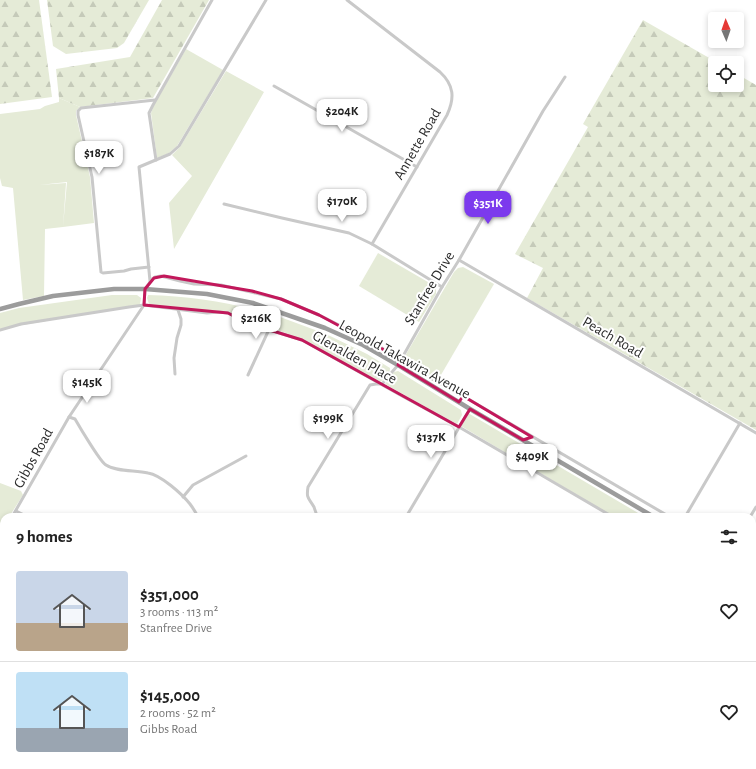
<!DOCTYPE html>
<html lang="en">
<head>
<meta charset="utf-8">
<style>
  :root { --surface:#fff; --page:#f2f2f2; --text:#222; --muted:#767676; --line:#e0e0e0; --accent:#7c3aed }
  body { margin:0; font-family:"Alegreya Sans",sans-serif; background:var(--page); color:var(--text); height:100vh; display:flex; flex-direction:column; font-size:15px; white-space:nowrap }
  * { box-sizing:border-box; margin:0 }
  p { font-size:13px; color:var(--muted) }
  .icon { flex:none; width:22px; height:22px; fill:none; stroke:currentColor; stroke-width:2; stroke-linecap:round; stroke-linejoin:round }
  .map { position:relative; flex:1; overflow:hidden }
  .side { position:absolute; left:0px; top:513px; width:756px; height:256px; display:flex; flex-direction:column; background:var(--surface); border-radius:12px 12px 0 0; box-shadow:0 2px 6px #0003 }
  .side>* { flex:none }
  .needle { width:26px; rotate:358deg }
  .fabs { position:absolute; left:708px; top:12px; display:grid; gap:8px }
  .fabs a { display:grid; place-items:center; width:36px; height:36px; border-radius:4px; background:var(--surface); box-shadow:0 2px 6px #0003; font-size:20px }
  .price { position:absolute; translate:-50% -34px; padding:0 9px; border-radius:8px; background:#fff; color:#222; font-size:13px; line-height:26px; filter:drop-shadow(0 1px 2px #0008) }
  .price::after { content:''; position:absolute; left:50%; top:24px; width:12px; height:9px; margin-left:-6px; background:inherit; clip-path:polygon(0 0,100% 0,50% 100%) }
  .price.selected { background:var(--accent); color:#fff }
  ul { padding:0; list-style:none }
  li { display:flex; align-items:center; gap:12px; height:100px; padding:0 16px }
  li+li { border-top:1px solid var(--line) }
  li span { display:grid; place-items:center; flex:none; width:112px; height:80px; border-radius:4px; color:#555 }
  li>.icon { margin-inline-start:auto }
  span .icon { width:48px; height:48px; fill:#fffc; stroke-width:1 }
  li b { font-size:17px }
  h2 { display:flex; justify-content:space-between; align-items:center; height:48px; padding:0 16px; font-size:17px }
  .map>svg:first-child { display:block }
  .grass { fill:#e5ebd7 }
  .forest { fill:url(#forest-firs) }
  .lines { fill:none; stroke-linecap:round; stroke-linejoin:round }
  .minor { stroke:#c9c9c9; stroke-width:3 }
  .trunk { stroke:#9c9c9c; stroke-width:4.5 }
  .marked { fill:none; stroke:#c2185b; stroke-width:3; stroke-linejoin:round }
  .labels { text-anchor:middle; stroke-width:4; stroke-linejoin:round; paint-order:stroke }
  .street-label { font-size:15px; fill:#2c2c2c; stroke:#fff }
</style>
</head>
<body>
<div class="map">
<svg width="756" height="769" viewBox="0 0 756 769">
  <defs>
    <pattern id="forest-firs" width="22" height="20" patternUnits="userSpaceOnUse"><rect width="22" height="20" fill="#e5ebd7"/><path d="M5 1l3.5 6h-7zM16 11l3.5 6h-7z" fill="#c5cab9"/></pattern>
  </defs>
  <rect width="100%" height="100%" fill="#fff"/>
  <!-- grass -->
  <g class="grass">
    <polygon points="186,49 223,70 177,146 169,153 157,158 151,113 154,105"/>
    <polygon points="226,71 264,92 174,249 169,203 192,176 172,155 180,147"/>
    <polygon points="59,98 80,107 76,111 76,115 90,177 94,223 63,227 67,182 39,185 66,183 63,227 45,229 44,296 23,300 13,188 2,186 0,178 0,114 40,109 45,106 59,102"/>
    <polygon points="378,253 433,285 436,289 436,294 419,322 359,286"/>
    <polygon points="463,267 494,284 438,380 406,360 405,356 454,272 458,268"/>
    <polygon points="112,295 137,295 141,298 140,304 139,305 0,329 0,313 19,308"/>
    <path d="M148,295C189,296 230,302 269,314L271,316L267,327L247,322L229,312H206L149,304L147,298Z"/>
    <path d="M280,317L326,334L367,354L390,368C390,374 386,379 380,382L303,339L274,329L278,318Z"/>
    <polygon points="398,371 461,410 462,415 457,424 438,414 385,384 394,372"/>
    <polygon points="468,413 645,517 614,517 461,426"/>
    <polygon points="0,483 21,491 23,495 9,517 4,517 4,526 0,532"/>
  </g>
  <!-- forest -->
  <g class="forest">
    <polygon points="0,0 39,0 52,97 0,104"/>
    <polygon points="47,0 149,0 124,43 117,48 66,54 53,46"/>
    <polygon points="162,0 209,0 153,98 80,107 59,98 56,69 130,57"/>
    <polygon points="643,20 718,63 715,63 715,85 737,85 737,74 756,85 756,430 527,298 543,268 515,254 588,127 583,124"/>
  </g>
  <g class="lines">
    <!-- minor -->
    <g class="minor">
      <path d="M347,0L440,72C454,85 455,98 447,115L372,244"/>
      <polyline points="274,86 417,167"/>
      <polyline points="156,160 149,113 153,105 212,0"/>
      <polyline points="224,204 282,218 349,233 372,244 442,287"/>
      <polyline points="459,260 756,433"/>
      <polyline points="149,267 131,269 124,271 103,273 101,272 92,177 78,115 78,111 81,108 155,100"/>
      <polyline points="150,281 139,167 170,154 179,146 266,0"/>
      <polyline points="0,330 21,324 129,307 144,305 207,313 219,312 228,313 247,323 302,340 402,396 459,427 613,517"/>
      <polyline points="175,374 174,358 177,338 181,325 181,319 178,310"/>
      <polyline points="248,375 277,312"/>
      <path d="M69,417L75,419C79,426 101,463 106,465C117,472 135,470 148,473C161,475 182,494 190,504C193,508 196,513 198,517"/>
      <polyline points="183,497 193,485 246,456"/>
      <polyline points="16,511 28,517"/>
      <polyline points="12,517 69,417 144,305 145,289 152,279 155,277 161,276 180,281 194,284 221,285 281,299 319,315 361,336 401,359 423,374 463,396 670,517"/>
      <path d="M318,517C316,514 315,510 314,507C309,498 306,499 308,487L370,385L376,384H382L398,365L442,287L459,260L543,111L565,77"/>
      <polyline points="406,517 470,409"/>
      <polyline points="685,517 740,423"/>
      <polyline points="750,517 756,507"/>
      <polyline points="0,538 4,531"/>
      <polyline points="752,563 756,566"/>
      <polyline points="752,599 756,602"/>
      <polyline points="0,662 4,691"/>
      <polyline points="13,765 13,769"/>
      <polyline points="532,765 539,769"/>
      <polyline points="253,768 256,765"/>
      <polyline points="383,769 386,765"/>
      <polyline points="496,769 499,765"/>
      <polyline points="605,769 608,765"/>
    </g>
    <!-- trunk -->
    <g class="trunk">
      <polyline points="0,309 19,304 53,296 114,289 145,289 207,294 253,303 325,328 363,345 398,365 470,409 654,517"/>
      <polyline points="752,575 756,577"/>
    </g>
  </g>
  <!-- marked area -->
  <path class="marked" d="M164,276L252,291L281,299L319,315L401,359L398,365L459,402L463,396L532,437L523,440L470,409L459,427L302,340L247,323L228,313L144,305L145,289L154,278Z"/>
  <g class="labels">
    <!-- street labels -->
    <g class="street-label">
      <text transform="translate(417 144) rotate(-60)" y="5">Annette Road</text>
      <text transform="translate(429 288) rotate(-59)" y="5">Stanfree Drive</text>
      <text transform="translate(613 337) rotate(30)" y="5">Peach Road</text>
      <text transform="translate(355 357) rotate(29)" y="5">Glenalden Place</text>
      <text transform="translate(405 359) rotate(29)" y="5">Leopold Takawira Avenue</text>
      <text transform="translate(33 458) rotate(-61)" y="5">Gibbs Road</text>
    </g>
  </g>
</svg>
<div class="fabs">
<a><svg class="needle" viewBox="-14 -14 28 28"><path d="M0-13l5 13h-10z" fill="#e53935"/><path d="M0 13l5-13h-10z" fill="#767676"/></svg></a>
<a><svg class="icon" aria-label="locate" viewBox="0 0 24 24"><circle cx="12" cy="12" r="6"/><path d="M12 2v4M12 18v4M2 12h4M18 12h4"/></svg></a>
</div>
<b class="price" style="left:342px;top:133px">$204K</b>
<b class="price" style="left:99px;top:175px">$187K</b>
<b class="price" style="left:342px;top:223px">$170K</b>
<b class="price selected" style="left:488px;top:225px">$351K</b>
<b class="price" style="left:256px;top:340px">$216K</b>
<b class="price" style="left:87px;top:404px">$145K</b>
<b class="price" style="left:328px;top:440px">$199K</b>
<b class="price" style="left:431px;top:459px">$137K</b>
<b class="price" style="left:532px;top:478px">$409K</b>
<section class="side">
<h2>9 homes<svg class="icon" aria-label="filters" viewBox="0 0 24 24"><path d="M4 7h16M4 17h16"/><circle cx="9" cy="7" r="2"/><circle cx="15" cy="17" r="2"/></svg></h2>
<ul>
<li><span style="background:linear-gradient(#c9d6e8 65%,#b9a48a 0)"><svg class="icon" aria-label="home" viewBox="0 0 24 24"><path d="M3 11l9-7 9 7M6 9v11h12V9"/></svg></span><div><b>$351,000</b><p>3 rooms · 113 m²</p><p>Stanfree Drive</p></div><svg class="icon" aria-label="heart" viewBox="0 0 24 24"><path d="M12 20l-8-8c-3-5 5-10 8-4 3-6 11-1 8 4z"/></svg></li>
<li><span style="background:linear-gradient(#bfe0f5 70%,#9aa5b1 0)"><svg class="icon" aria-label="home" viewBox="0 0 24 24"><path d="M3 11l9-7 9 7M6 9v11h12V9"/></svg></span><div><b>$145,000</b><p>2 rooms · 52 m²</p><p>Gibbs Road</p></div><svg class="icon" aria-label="heart" viewBox="0 0 24 24"><path d="M12 20l-8-8c-3-5 5-10 8-4 3-6 11-1 8 4z"/></svg></li>
</ul>
</section>
</div>
</body>
</html>
